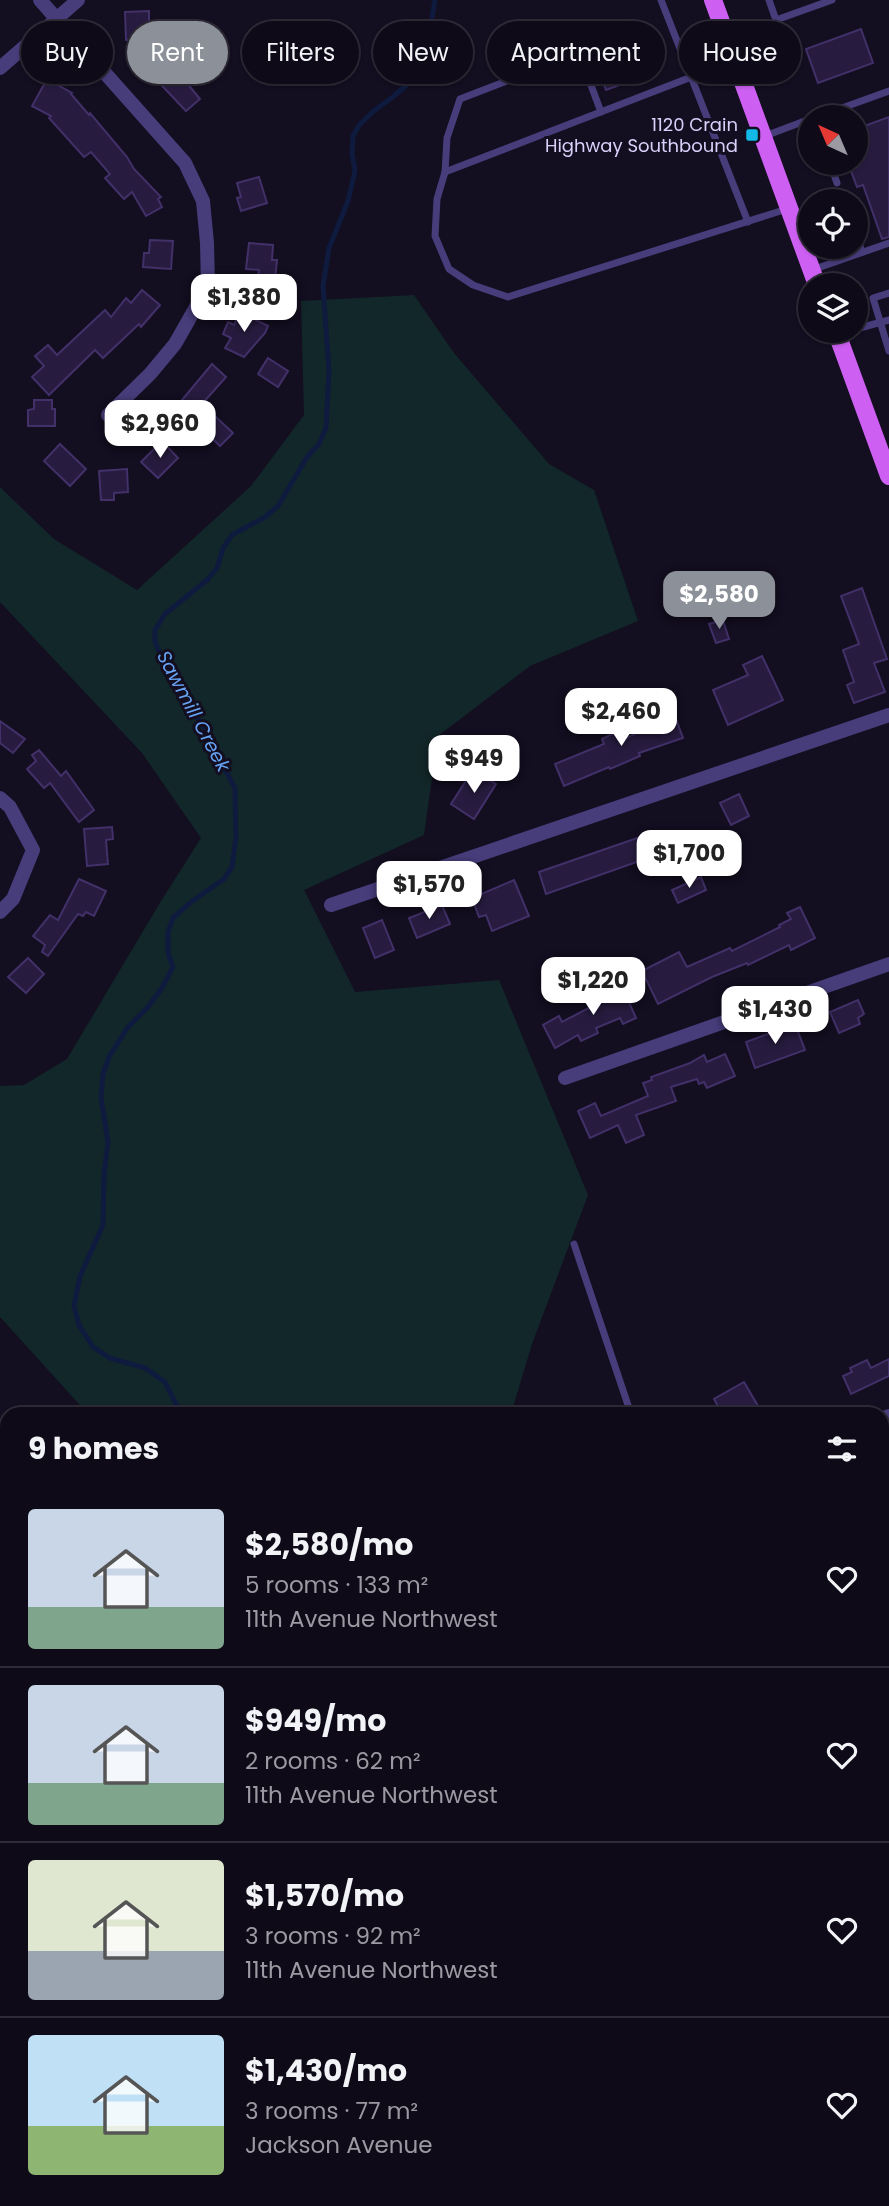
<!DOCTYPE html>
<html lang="en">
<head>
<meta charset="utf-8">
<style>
  :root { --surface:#0e0a18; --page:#1c1825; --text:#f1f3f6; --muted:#9b9aa2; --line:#2e2b37; --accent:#8c9099 }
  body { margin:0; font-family:Poppins,sans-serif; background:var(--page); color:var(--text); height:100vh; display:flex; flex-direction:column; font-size:26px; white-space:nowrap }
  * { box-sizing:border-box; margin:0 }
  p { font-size:23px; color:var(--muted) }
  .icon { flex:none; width:38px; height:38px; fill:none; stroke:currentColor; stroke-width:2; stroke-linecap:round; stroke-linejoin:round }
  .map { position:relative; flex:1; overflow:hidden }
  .details { position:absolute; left:0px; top:1407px; width:889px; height:800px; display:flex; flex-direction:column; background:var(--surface); border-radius:21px 21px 0 0; box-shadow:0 2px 5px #0004,0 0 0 2px var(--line) }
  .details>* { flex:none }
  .hud { position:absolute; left:21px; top:21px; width:847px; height:63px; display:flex; gap:14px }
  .needle { width:46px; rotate:316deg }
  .controls { position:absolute; left:798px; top:105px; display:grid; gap:14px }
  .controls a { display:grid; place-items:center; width:70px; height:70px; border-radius:50%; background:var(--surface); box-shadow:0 2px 5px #0004,0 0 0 2px var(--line); font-size:35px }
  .price { position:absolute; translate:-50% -60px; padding:0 16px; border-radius:14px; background:#fff; color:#222; font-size:23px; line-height:46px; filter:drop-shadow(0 2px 4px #0008) }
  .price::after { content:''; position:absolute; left:50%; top:42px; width:21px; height:16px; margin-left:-10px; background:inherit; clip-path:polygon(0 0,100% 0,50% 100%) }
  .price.on { background:var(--accent); color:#fff }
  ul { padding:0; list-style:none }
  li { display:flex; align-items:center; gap:21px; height:175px; padding:0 28px }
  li+li { border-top:2px solid var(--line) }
  li span { display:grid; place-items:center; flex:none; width:196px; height:140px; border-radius:7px; color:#555 }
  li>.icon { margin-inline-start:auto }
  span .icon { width:84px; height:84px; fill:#fffc; stroke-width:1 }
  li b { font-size:30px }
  h2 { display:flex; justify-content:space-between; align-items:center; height:84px; padding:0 28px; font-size:30px }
  .chip { padding:0 24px; border-radius:32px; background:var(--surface); box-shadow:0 2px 5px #0004,0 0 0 2px var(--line); font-size:24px; line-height:63px }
  .chip.on { background:var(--accent); color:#fff }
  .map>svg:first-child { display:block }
  .green { fill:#122729 }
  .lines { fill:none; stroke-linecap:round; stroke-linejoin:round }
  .stream { stroke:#0f1b3e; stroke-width:5 }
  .building { fill:#271c3f; stroke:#423069; stroke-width:2 }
  .service { stroke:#473d7b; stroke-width:7 }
  .minor { stroke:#473d7b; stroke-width:14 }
  .tertiary { stroke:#473d7b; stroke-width:18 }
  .primary { stroke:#cd60f3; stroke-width:18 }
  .poi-dot { fill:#12b8e6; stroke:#130e20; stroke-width:2.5 }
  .labels { text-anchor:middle; stroke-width:6; stroke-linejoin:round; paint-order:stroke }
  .poi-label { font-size:18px; fill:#dad1fb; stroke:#130e20; text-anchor:end }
  .water-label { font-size:19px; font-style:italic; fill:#67a2f3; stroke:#130e20 }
</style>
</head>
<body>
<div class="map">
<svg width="889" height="2206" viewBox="0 0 889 2206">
  <rect width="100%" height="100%" fill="#130e20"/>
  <!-- green -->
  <g class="green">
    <polygon points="414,295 454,353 549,464 594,490 638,621 530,666 438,736 424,835 304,890 355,992 499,980 588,1195 532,1344 511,1414 88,1414 0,1317 0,1086 24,1085 67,1059 161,901 201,838 142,753 0,602 0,487 54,539 137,590 251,486 304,415 301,301"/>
    <polygon points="7,1527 7,1816 0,1805 0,1535"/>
    <polygon points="7,1819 7,2113 0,2117 0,1820"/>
  </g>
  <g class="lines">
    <!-- stream -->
    <g class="stream">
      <polyline points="181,1414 165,1382 145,1368 110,1358 93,1347 79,1325 74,1306 80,1276 103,1225 104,1174 108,1142 101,1097 103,1074 109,1057 128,1027 148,1007 162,988 173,967 168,953 168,932 173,918 191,902 224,879 232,867 236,837 235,788 223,766 210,751 204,727 184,700 164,663 155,642 155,630 165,614 207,580 217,568 223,548 232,535 265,517 278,506 307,457 319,444 326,428 329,371 323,286 329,248 348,201 355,171 352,153 353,136 360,124 375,110 394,96 410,82 431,24 435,0"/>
      <polyline points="0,1874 7,1865"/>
      <polyline points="872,2200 872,2206"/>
    </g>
  </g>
  <!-- building -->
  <g class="building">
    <polygon points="149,11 149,39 126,40 125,12"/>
    <polygon points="627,20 647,75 606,90 586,35"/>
    <polygon points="861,29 873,63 818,83 806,49"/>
    <polygon points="174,54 184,65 177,71 200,99 186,111 151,74"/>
    <polygon points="47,79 72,93 71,94 89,115 90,113 127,157 134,169 161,197 158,199 162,207 146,216 132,192 124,199 105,178 110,174 91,152 84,157 49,118 51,116 32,106"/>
    <polygon points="889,117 889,237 882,239 863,185 857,187 848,163 856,163 856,129"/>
    <polygon points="259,177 267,203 241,211 237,198 241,197 237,183"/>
    <polygon points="150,240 173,241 171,269 143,267 144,253 149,253"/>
    <polygon points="249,243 273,245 272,260 277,260 275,280 258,278 259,270 246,269"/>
    <polygon points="142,290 160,305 141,327 139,324 103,358 95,350 49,395 32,377 44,366 35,356 48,345 57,355 105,310 111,317 126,298 131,303"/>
    <polygon points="240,312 268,326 265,333 244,357 225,348 231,338 223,334 228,322 234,325"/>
    <polygon points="268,358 288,371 278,387 258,374"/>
    <polygon points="212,364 226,377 202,404 233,433 220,446 194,421 185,434 166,419"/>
    <polygon points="34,400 52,400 52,409 55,409 55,426 28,426 28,410 34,409"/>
    <polygon points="162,441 178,458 158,478 141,462"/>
    <polygon points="60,444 86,469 70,486 44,461"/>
    <polygon points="127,469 128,492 114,493 114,500 101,500 99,471"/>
    <polygon points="862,588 887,659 874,663 885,692 854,703 847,685 854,682 843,650 859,644 841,596"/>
    <polygon points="723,620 729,639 716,643 709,624"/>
    <polygon points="762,656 783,700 728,725 713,690 748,675 743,665"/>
    <polygon points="672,708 683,738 639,753 640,756 610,769 609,767 564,786 555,764 604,744 602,739 618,731 622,740 650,727 646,717"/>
    <polygon points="0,721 25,739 13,753 0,743"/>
    <polygon points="39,750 61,776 66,771 94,810 79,822 50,783 44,788 27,769 36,761 32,755"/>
    <polygon points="478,773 496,784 474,819 451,804 467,779 472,782"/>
    <polygon points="739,794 749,816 731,825 720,803"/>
    <polygon points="112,827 113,839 106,840 108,864 87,866 84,829"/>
    <polygon points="643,836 651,857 546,894 539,872"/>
    <polygon points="701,877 706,890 678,903 672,890"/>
    <polygon points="79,879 106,891 94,916 86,912 83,916 78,914 48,956 42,952 45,945 33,936 50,915 58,920"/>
    <polygon points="514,880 529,916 492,931 486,915 479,917 472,898"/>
    <polygon points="442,905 450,924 417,938 409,918"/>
    <polygon points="800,907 815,938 791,950 789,945 748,965 747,963 712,977 658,1004 642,971 679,952 687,967 730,948 732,951 780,927 779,925 791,919 787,913"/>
    <polygon points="382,920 394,950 375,958 363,928"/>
    <polygon points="28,958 44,974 26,993 8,977"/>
    <polygon points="619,980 636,1018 623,1024 620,1018 596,1028 598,1033 581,1041 578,1035 555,1048 543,1025 559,1016 562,1022 604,1000 599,989"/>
    <polygon points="858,1000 864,1014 858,1018 860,1024 839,1033 830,1012"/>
    <polygon points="795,1024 805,1050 755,1068 746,1042"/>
    <polygon points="725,1054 735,1076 707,1088 704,1082 699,1084 697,1079 671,1087 676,1101 636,1115 644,1135 626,1143 618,1125 590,1138 578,1111 595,1103 601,1116 648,1096 643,1083 652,1080 651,1077 690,1063 704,1055 707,1062"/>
    <polygon points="889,1359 889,1376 851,1394 843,1376 852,1372 850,1368 867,1360 871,1368"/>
    <polygon points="744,1382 758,1406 744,1414 722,1414 714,1399"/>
  </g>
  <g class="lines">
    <!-- service -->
    <g class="service">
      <polyline points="661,0 748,222"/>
      <polyline points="769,0 776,20"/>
      <polyline points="733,61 445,172 437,199 435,236 449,269 473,285 508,297 787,209"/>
      <polyline points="742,78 789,61 776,20 832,0"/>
      <polyline points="817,117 889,91"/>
      <polyline points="765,136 810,119"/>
      <polyline points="830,163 837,183"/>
      <polyline points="445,172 447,138 460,99 579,53 601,112"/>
      <polyline points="856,234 862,252"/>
      <polyline points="812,270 889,243"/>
      <polyline points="889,293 873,298 889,351"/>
      <polyline points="856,329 889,320"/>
      <polyline points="838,334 851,331"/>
      <polyline points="574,1244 631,1414"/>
      <polyline points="51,2206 53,2200"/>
      <polyline points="167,2206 169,2200"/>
      <polyline points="333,2206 335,2200"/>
    </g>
    <!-- minor -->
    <g class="minor">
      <polyline points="40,0 185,163 203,201 207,243 208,286 175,344 150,374 108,415"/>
      <polyline points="0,68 78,0"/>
      <polyline points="0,798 10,807 33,850 13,899 0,912"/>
      <polyline points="331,905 889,715"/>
      <polyline points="565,1078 889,964"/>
      <polyline points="882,1419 889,1416"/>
      <polyline points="93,2206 95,2200"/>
    </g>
    <!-- tertiary -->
    <g class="tertiary">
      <polyline points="882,1780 889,1778"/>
      <polyline points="408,2206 409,2200"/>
    </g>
    <!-- primary -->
    <g class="primary">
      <polyline points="713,0 817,285"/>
      <polyline points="836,331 889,476"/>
    </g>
  </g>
  <!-- markers -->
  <rect class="poi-dot" x="745" y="128" width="14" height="14" rx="3.5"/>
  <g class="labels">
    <!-- poi labels -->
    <g class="poi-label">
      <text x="738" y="131">1120 Crain<tspan x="738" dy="21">Highway Southbound</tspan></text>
    </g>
    <!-- water labels -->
    <g class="water-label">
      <text transform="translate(194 711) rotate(62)" y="7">Sawmill Creek</text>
    </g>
  </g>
</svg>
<div class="controls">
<a><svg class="needle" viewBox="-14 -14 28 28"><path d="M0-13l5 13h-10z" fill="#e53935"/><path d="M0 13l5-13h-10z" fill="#9b9aa2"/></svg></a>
<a><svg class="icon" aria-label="locate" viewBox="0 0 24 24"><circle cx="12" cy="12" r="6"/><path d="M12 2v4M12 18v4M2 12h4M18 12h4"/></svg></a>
<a><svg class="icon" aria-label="layers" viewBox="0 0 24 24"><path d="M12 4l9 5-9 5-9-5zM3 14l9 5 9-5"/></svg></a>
</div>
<b class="price" style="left:244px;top:334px">$1,380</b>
<b class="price" style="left:160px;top:460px">$2,960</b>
<b class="price on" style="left:719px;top:631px">$2,580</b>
<b class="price" style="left:621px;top:748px">$2,460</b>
<b class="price" style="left:474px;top:795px">$949</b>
<b class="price" style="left:689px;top:890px">$1,700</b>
<b class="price" style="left:429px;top:921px">$1,570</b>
<b class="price" style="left:593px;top:1017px">$1,220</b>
<b class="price" style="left:775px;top:1046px">$1,430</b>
<div class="hud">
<a class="chip">Buy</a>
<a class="chip on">Rent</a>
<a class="chip">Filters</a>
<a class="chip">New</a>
<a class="chip">Apartment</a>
<a class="chip">House</a>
</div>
<section class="details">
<h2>9 homes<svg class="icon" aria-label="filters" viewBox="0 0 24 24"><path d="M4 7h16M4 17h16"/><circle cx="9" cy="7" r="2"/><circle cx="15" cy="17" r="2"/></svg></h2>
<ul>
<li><span style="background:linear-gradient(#c9d6e8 70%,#7fa58c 0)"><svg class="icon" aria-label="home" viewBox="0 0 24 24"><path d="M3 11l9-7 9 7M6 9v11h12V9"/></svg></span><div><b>$2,580/mo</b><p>5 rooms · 133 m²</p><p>11th Avenue Northwest</p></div><svg class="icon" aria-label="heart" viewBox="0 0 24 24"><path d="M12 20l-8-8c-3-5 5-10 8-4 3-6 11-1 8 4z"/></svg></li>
<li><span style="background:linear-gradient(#c9d6e8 70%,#7fa58c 0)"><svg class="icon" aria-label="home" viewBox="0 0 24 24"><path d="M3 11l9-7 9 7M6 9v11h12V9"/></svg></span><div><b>$949/mo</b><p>2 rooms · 62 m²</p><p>11th Avenue Northwest</p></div><svg class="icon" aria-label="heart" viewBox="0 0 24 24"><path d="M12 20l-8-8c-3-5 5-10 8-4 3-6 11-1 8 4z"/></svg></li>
<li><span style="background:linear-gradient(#dfe7d0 65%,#9aa5b1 0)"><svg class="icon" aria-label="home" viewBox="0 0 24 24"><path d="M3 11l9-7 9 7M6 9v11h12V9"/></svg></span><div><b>$1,570/mo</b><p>3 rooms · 92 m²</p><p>11th Avenue Northwest</p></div><svg class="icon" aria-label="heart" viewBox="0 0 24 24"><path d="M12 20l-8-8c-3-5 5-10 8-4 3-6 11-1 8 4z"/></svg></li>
<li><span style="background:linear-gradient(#bfe0f5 65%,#8fb573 0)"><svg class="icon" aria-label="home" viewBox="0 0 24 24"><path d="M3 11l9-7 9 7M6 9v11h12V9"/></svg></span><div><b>$1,430/mo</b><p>3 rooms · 77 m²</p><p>Jackson Avenue</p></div><svg class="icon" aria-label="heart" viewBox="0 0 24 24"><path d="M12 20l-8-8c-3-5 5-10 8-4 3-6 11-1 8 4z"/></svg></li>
</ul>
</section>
</div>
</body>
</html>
